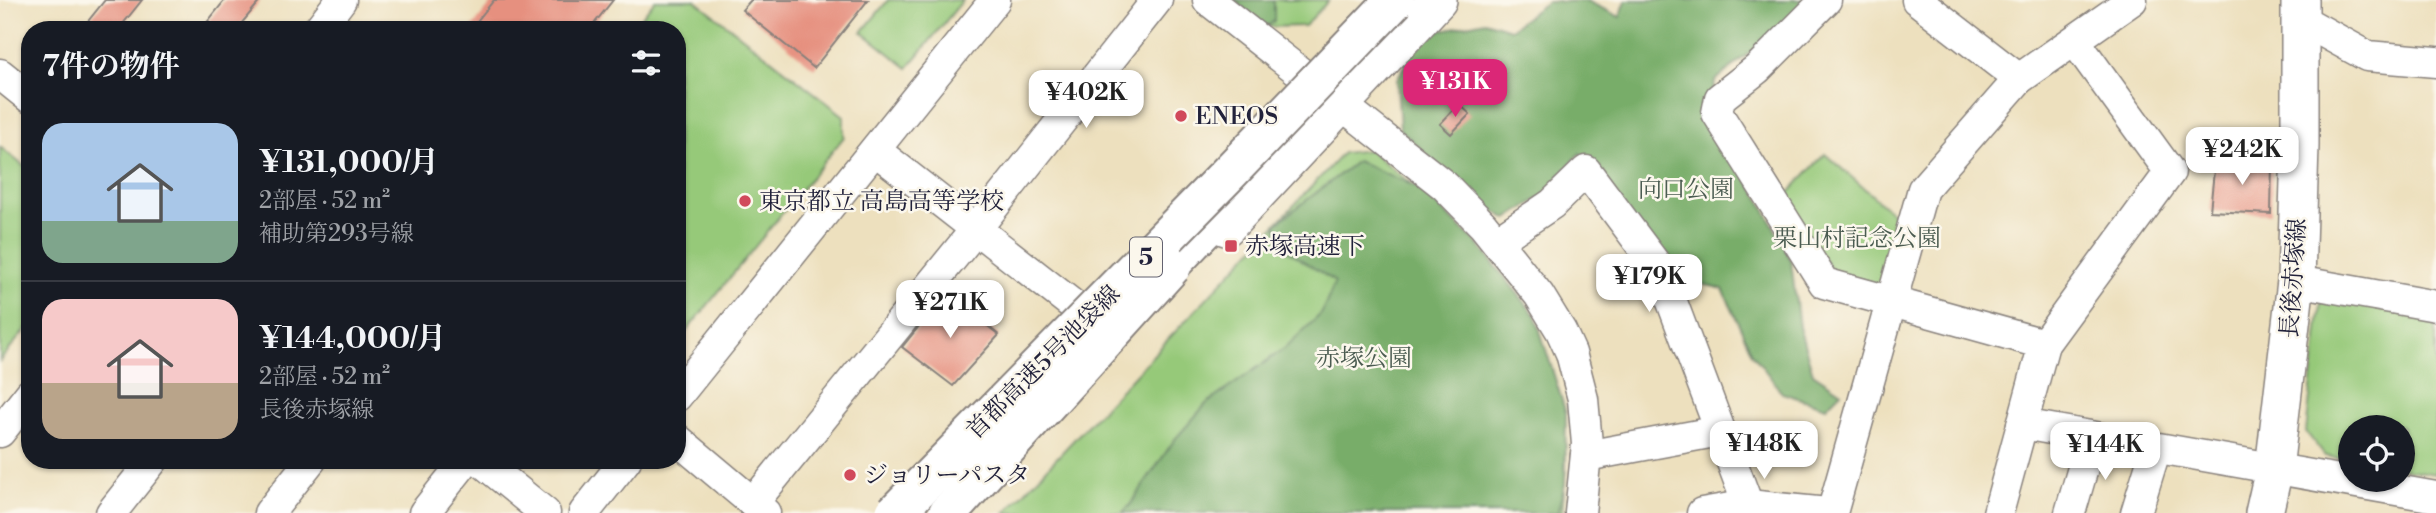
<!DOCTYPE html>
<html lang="ja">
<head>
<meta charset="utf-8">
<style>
  :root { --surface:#171b24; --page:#242831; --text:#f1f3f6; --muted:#9ea1a6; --line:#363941; --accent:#db2777 }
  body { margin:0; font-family:"Libre Bodoni","Noto Serif JP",serif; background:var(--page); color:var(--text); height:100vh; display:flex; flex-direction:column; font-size:26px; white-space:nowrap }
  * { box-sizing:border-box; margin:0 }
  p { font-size:23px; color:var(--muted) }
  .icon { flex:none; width:38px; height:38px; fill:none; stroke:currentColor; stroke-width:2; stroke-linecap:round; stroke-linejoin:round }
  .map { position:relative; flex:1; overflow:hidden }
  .details { position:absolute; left:21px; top:21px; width:665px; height:448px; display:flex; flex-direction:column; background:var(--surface); border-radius:28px; box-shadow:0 2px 5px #0004 }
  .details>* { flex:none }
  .fabs { position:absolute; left:2338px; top:415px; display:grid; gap:14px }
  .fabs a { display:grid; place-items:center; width:77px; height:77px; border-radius:50%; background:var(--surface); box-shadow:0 2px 5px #0004; font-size:35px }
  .price { position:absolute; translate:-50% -60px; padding:0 16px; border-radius:14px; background:#fff; color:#222; font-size:23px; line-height:46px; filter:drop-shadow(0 2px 4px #0008) }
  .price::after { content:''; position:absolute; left:50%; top:42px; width:21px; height:16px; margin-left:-10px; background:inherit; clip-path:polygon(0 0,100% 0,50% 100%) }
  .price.on { background:var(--accent); color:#fff }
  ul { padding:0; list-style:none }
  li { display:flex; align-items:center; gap:21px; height:175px; padding:0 21px }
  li+li { border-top:2px solid var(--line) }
  li span { display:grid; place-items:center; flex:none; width:196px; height:140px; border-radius:21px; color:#555 }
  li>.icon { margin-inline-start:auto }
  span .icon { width:84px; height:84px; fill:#fffc; stroke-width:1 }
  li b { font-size:30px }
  h2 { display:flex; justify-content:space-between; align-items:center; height:84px; padding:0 21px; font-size:30px }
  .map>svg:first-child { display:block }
  .green { fill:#96c979; stroke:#5c765a; stroke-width:2 }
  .forest { fill:#78ad69; stroke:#4d6852; stroke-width:2 }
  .building { fill:#e6907f }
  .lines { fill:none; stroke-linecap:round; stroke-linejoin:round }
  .minor-casing { stroke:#88817c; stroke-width:33 }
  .major-casing { stroke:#88817c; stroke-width:40 }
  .highway-casing { stroke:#88817c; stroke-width:42 }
  .minor { stroke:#fff; stroke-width:30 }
  .major { stroke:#fff; stroke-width:37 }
  .highway { stroke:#fff; stroke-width:38 }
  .highway-bridge-casing { stroke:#88817c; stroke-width:42; stroke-linecap:butt }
  .highway-bridge { stroke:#fff; stroke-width:38 }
  .poi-dot { fill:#d1495b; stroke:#fbf7ec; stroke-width:2.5 }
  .labels { text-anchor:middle; stroke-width:5; stroke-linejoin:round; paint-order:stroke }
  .shield { fill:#fbf7ec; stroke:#636270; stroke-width:2 }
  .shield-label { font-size:23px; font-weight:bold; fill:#22223b }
  .poi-label { font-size:24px; fill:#22223b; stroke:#fbf7ec; text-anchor:start }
  .park-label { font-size:24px; fill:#4b5c51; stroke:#fbf7ec }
  .street-label { font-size:24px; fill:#22223b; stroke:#fbf7ec }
</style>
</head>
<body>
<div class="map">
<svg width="2436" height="513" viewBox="0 0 2436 513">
  <rect width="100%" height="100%" fill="#fbf7ec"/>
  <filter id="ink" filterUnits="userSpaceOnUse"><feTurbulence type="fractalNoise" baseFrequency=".0143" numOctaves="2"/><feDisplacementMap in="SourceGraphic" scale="14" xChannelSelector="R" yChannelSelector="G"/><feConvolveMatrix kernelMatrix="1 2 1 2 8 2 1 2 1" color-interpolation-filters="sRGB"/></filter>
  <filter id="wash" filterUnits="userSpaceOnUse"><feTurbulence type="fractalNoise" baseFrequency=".00686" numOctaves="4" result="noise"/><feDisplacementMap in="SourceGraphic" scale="28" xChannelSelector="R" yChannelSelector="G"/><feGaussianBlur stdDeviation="1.57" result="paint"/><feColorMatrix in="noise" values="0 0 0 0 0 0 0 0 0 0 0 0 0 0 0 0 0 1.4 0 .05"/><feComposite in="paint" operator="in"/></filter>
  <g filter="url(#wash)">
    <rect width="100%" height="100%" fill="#ede0be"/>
    <!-- green -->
    <g class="green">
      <polygon points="655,0 695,0 844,116 844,137 677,343 677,30 632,30"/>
      <polygon points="888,0 963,0 908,68 862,32"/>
      <polygon points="1233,0 1329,0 1305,26 1267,27"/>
      <polygon points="0,147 30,171 30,324 0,361"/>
      <polygon points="1369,150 1435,203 1460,228 1564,421 1566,465 1562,513 1005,513 1343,153"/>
      <polygon points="1825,154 1905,224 1888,286 1838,279 1781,201"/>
      <polygon points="2329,296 2436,315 2436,474 2403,469 2403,427 2350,427 2350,460 2325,456 2306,432 2321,303"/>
    </g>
    <!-- forest -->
    <g class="forest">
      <polygon points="1233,0 1274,0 1274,21 1269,25 1264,25"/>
      <path d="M1626,0H1805L1781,27L1715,81L1709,121L1760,199L1791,261L1799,327L1813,373L1841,392L1826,407L1782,393L1752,353L1723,289L1694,282L1660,256L1580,153L1543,196L1507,219C1466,194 1434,162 1400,129L1397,79L1424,34L1485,21L1510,29L1547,2L1587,1L1620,17Z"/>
      <polygon points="1357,161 1417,187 1477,243 1535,315 1566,413 1565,484 1557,513 1122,513 1130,505 1175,439 1206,404 1285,348 1322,313 1335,282 1279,245 1276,224"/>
    </g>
    <g id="blocks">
      <!-- building -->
      <g class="building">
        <polygon points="105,0 142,0 118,30 81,30"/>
        <polygon points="225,0 261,0 236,30 201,30"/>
        <polygon points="494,0 613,0 589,30 470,30"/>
        <polygon points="751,0 868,0 814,68 742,10"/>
        <polygon points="1459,104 1470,114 1451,134 1440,124"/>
        <polygon points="2272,160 2271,214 2210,211 2215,161"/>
        <polygon points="946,293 999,335 953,386 902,347"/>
      </g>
    </g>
  </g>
  <g filter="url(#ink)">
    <use href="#blocks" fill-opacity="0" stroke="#88817c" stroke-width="2"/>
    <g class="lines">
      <!-- minor casing -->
      <g class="minor-casing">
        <g id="minor">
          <polyline points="1208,0 1445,186 1483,225 1539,295 1561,331 1571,353 1583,399 1587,444 1580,513"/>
          <polyline points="1826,0 1757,69 1720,98 1717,113 1824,283 2044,344"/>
          <polyline points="1917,0 2019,79"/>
          <polyline points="2300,19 2367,56 2436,62"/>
          <polyline points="318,30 341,0"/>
          <polyline points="0,74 30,98"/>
          <polyline points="875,150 1077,308"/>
          <polyline points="1497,241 1552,204 1586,171 1660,270 1748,505"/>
          <polyline points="2296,281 2436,306"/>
          <polyline points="677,396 995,0"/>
          <polyline points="2022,424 2436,497"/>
          <polyline points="0,432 30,394"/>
          <polyline points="677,439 765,513"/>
          <polyline points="1586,456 1720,431"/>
          <polyline points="480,460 545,513"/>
          <polyline points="753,503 976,229 1157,0"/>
          <polyline points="111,513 153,460"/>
          <polyline points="269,513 311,460"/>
          <polyline points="424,513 466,460"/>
          <polyline points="584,513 626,460"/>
          <polyline points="1702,513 1748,505 1828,513"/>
          <polyline points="1832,513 1923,189 2019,79 2132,0"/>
          <polyline points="1998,513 2044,344 2170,172 2075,41"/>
          <polyline points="2070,513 2092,437"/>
          <polyline points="2136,513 2156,448"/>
        </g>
      </g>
      <!-- major casing -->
      <g class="major-casing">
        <g id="major">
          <polyline points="1226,227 1438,0"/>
          <polyline points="2264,513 2274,469 2296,281 2300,146 2300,0"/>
        </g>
      </g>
      <!-- highway casing -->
      <g class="highway-casing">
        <polyline id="highway" points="1148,288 1241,191"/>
      </g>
      <!-- minor -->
      <use href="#minor" class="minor"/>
      <!-- major -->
      <use href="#major" class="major"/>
      <!-- highway -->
      <use href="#highway" class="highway"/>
      <!-- highway-bridge casing -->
      <g class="highway-bridge-casing">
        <g id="highway-bridge">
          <polyline points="895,513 1225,177 1395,0"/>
          <polyline points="948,513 1172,266"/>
        </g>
      </g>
      <!-- highway-bridge -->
      <use href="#highway-bridge" class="highway-bridge"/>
    </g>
  </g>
  <!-- markers -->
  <g class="poi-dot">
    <circle cx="1181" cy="116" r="7"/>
    <circle cx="745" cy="201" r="7"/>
    <rect x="1224" y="239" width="14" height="14" rx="3.5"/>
    <circle cx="850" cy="475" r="7"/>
  </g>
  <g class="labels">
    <!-- shield labels -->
    <rect class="shield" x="1130" y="237.5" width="32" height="39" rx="5"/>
    <g class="shield-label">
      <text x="1146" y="265">5</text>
    </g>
    <!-- poi labels -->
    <g class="poi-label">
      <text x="1195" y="124">ENEOS</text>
      <text x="759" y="209">東京都立 高島高等学校</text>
      <text x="1245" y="254">赤塚高速下</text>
      <text x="864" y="483">ジョリーパスタ</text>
    </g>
    <!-- park labels -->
    <g class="park-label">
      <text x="1686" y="197">向口公園</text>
      <text x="1857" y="246">栗山村記念公園</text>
      <text x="1364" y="366">赤塚公園</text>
    </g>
    <!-- street labels -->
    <g class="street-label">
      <text transform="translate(2293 278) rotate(-86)" y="8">長後赤塚線</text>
      <text transform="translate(1043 362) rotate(-45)" y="8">首都高速5号池袋線</text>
    </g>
  </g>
</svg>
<div class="fabs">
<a><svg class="icon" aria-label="locate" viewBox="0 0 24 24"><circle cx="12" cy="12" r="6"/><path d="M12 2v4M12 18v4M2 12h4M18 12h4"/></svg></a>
</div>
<b class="price on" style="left:1455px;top:119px">¥131K</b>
<b class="price" style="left:1086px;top:130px">¥402K</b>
<b class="price" style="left:2242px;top:187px">¥242K</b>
<b class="price" style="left:1649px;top:314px">¥179K</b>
<b class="price" style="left:950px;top:340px">¥271K</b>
<b class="price" style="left:1764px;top:481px">¥148K</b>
<b class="price" style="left:2105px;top:482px">¥144K</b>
<section class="details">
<h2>7件の物件<svg class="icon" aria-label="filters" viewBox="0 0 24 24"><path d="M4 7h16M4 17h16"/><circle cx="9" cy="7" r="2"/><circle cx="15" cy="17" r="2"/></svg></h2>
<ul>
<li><span style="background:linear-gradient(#a9c7e8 70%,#7fa58c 0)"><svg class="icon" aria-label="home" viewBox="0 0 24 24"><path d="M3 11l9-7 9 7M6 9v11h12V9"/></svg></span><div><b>¥131,000/月</b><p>2部屋 · 52 m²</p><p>補助第293号線</p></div></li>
<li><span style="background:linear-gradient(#f6c9c9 60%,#b9a48a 0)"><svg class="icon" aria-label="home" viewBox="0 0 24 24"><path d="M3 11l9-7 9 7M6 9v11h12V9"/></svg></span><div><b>¥144,000/月</b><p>2部屋 · 52 m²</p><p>長後赤塚線</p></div></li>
</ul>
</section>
</div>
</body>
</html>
